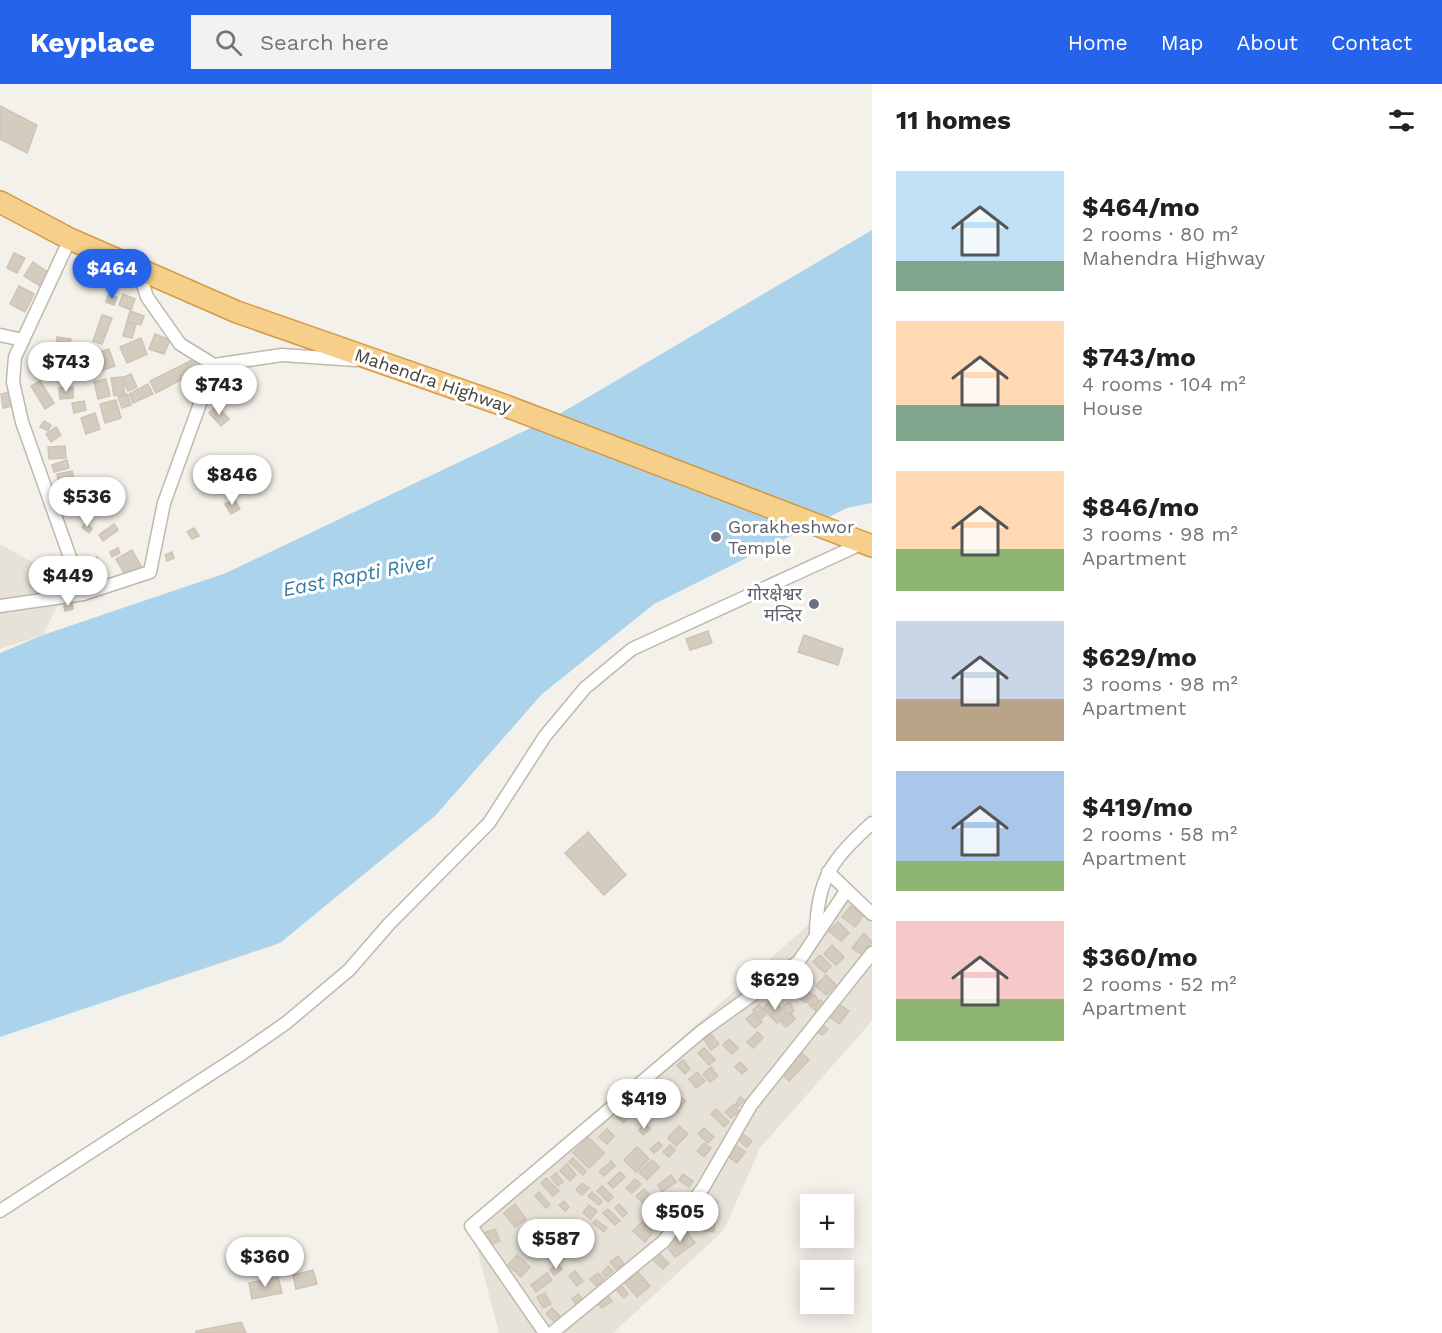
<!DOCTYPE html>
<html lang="en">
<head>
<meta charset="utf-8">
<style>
  :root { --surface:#fff; --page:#f2f2f2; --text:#202124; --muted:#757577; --accent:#2563eb }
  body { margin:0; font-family:"Work Sans","Noto Sans Devanagari",sans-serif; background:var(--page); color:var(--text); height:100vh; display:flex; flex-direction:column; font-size:22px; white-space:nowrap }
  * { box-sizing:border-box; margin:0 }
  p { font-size:20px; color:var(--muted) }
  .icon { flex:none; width:33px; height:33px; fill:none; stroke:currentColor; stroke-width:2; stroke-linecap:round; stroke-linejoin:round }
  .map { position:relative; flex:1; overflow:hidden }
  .panel { display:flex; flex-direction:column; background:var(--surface); width:570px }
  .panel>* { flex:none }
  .tools { position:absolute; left:800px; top:1110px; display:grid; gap:12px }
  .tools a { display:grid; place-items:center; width:54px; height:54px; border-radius:0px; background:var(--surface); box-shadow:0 3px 15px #0003; font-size:30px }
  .price { position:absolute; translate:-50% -51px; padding:0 14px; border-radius:21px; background:#fff; color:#222; font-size:20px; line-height:39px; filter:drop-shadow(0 2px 3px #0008) }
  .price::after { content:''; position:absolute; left:50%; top:36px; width:18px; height:14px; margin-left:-9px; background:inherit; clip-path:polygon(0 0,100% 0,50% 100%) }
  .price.active { background:var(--accent); color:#fff }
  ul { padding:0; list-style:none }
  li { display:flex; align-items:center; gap:18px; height:150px; padding:0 24px }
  li span { display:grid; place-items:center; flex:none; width:168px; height:120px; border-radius:0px; color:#555 }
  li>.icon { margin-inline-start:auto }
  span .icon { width:72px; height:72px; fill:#fffc; stroke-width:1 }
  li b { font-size:26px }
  h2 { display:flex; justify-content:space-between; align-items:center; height:72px; padding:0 24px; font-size:26px }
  header { display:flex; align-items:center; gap:36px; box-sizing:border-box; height:84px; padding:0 30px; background:var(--accent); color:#fff }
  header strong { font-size:28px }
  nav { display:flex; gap:33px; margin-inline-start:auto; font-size:21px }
  .search { width:420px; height:54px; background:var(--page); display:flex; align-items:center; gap:15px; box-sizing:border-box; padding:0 21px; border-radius:0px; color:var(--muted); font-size:22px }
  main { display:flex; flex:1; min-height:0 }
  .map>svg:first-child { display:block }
  .residential { fill:#e7e2d8 }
  .water { fill:#abd4ec }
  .building { fill:#d5ccc0; stroke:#cfc3b4; stroke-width:1.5 }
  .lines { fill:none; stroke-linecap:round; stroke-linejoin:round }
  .minor-casing { stroke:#bfb8ad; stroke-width:15 }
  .trunk-casing { stroke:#d49944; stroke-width:24 }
  .minor { stroke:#fff; stroke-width:12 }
  .trunk { stroke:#f6d08a; stroke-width:21 }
  .worship-dot { fill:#6b7280; stroke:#fff; stroke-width:2 }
  .labels { text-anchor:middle; stroke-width:6; stroke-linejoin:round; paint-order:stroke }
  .street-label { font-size:18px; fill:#474138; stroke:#fff }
  .worship-label { font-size:18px; fill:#5b616d; stroke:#fff; text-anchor:start }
  .water-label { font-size:20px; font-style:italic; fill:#367aa5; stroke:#fff }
</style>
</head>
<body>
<header>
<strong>Keyplace</strong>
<div class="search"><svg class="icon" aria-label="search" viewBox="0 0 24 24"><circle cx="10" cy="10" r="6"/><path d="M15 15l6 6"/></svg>Search here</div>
<nav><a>Home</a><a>Map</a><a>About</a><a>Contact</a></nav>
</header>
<main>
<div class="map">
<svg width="872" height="1249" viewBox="0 0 872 1249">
  <rect width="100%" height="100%" fill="#f4f1ea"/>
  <!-- residential -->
  <g class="residential">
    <polygon points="0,460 69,499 43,551 0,565"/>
    <polygon points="846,807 872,829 872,937 760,1064 724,1146 613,1249 499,1249 471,1142"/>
  </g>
  <!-- water -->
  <polygon class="water" points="872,146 872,419 847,424 654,520 541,611 435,732 280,859 0,953 0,569 43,551 226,489 556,332"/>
  <!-- building -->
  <g class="building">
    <polygon points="0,22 37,41 27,69 0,55"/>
    <polygon points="14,169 25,174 17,189 7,184"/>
    <polygon points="33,178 49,189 40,202 24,192"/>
    <polygon points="19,202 34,210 25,228 10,220"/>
    <polygon points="109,210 117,213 114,221 106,218"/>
    <polygon points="123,210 135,215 131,226 119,221"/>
    <polygon points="130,227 144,232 141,241 127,238"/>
    <polygon points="102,231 112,234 102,260 93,257"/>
    <polygon points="127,238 136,240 132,254 123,252"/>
    <polygon points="155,250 170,256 164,270 149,265"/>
    <polygon points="57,253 71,255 68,270 55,268"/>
    <polygon points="141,254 147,270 127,279 120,263"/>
    <polygon points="109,265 115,282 91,290 85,273"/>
    <polygon points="85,273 87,289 39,295 37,278"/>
    <polygon points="198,273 203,284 156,309 150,297"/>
    <polygon points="131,290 137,303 128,307 122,294"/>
    <polygon points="122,293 125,310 114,312 111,294"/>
    <polygon points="106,295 110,312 98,315 94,298"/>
    <polygon points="40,297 54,319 45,325 31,302"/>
    <polygon points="148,300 153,310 133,319 129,310"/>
    <polygon points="73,303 73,314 60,315 59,304"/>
    <polygon points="11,308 13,322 3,324 1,310"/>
    <polygon points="127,310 131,321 122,324 118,313"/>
    <polygon points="116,316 121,334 105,339 100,320"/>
    <polygon points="84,317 86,326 74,329 72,319"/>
    <polygon points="217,322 229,335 221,342 209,329"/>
    <polygon points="95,329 100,345 86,350 81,334"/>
    <polygon points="44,337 51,341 48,347 40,343"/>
    <polygon points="56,343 61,351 51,358 46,350"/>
    <polygon points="65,362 66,374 49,375 48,363"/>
    <polygon points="67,376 69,384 54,388 52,381"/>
    <polygon points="72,387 75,398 59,401 57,390"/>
    <polygon points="77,398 82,409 75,412 69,402"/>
    <polygon points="234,415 240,425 231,430 225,420"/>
    <polygon points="87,439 92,445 89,449 82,443"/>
    <polygon points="114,440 118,446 103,457 99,451"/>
    <polygon points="194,444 199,452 192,455 187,448"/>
    <polygon points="118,464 120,469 112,473 110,468"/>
    <polygon points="132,466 141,482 125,491 116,475"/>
    <polygon points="172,468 174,474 167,477 165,471"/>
    <polygon points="97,473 101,479 89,486 86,480"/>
    <polygon points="72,520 73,525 65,527 64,522"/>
    <polygon points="708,547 712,559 690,566 686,555"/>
    <polygon points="804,551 843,565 838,581 798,568"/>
    <polygon points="588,748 626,791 604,811 565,769"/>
    <polygon points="851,822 863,832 855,843 842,833"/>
    <polygon points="838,838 849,849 841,857 829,847"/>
    <polygon points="864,849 872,858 862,871 852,864"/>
    <polygon points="832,861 844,873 836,881 824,870"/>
    <polygon points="820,871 831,882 825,889 813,878"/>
    <polygon points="803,886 814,898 808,904 797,891"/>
    <polygon points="826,891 836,901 826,911 816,902"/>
    <polygon points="801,901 813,911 806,919 794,910"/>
    <polygon points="815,911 819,918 811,923 807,916"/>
    <polygon points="772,915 787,930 777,939 763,924"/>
    <polygon points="821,916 825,921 817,928 813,924"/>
    <polygon points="790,918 794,927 787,930 783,922"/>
    <polygon points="839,920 849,927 839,940 830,933"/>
    <polygon points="759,921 767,929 761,935 753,926"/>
    <polygon points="753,929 762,938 755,944 746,935"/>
    <polygon points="791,929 795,935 786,943 781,938"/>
    <polygon points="823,941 828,945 822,951 817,947"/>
    <polygon points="758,948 763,954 753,964 747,958"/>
    <polygon points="711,950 719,960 711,966 704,955"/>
    <polygon points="729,955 738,964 732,970 723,961"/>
    <polygon points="704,964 715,976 709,981 698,969"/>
    <polygon points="800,967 809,976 789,997 780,988"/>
    <polygon points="683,976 690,985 685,990 677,981"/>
    <polygon points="740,978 747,985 742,990 735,983"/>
    <polygon points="711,983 718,992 710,998 703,990"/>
    <polygon points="697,988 705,997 696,1004 689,995"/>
    <polygon points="657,999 665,1007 659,1012 652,1004"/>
    <polygon points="645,1005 660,1017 655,1023 640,1012"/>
    <polygon points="670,1011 674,1015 668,1020 665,1015"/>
    <polygon points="681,1013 686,1017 676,1028 672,1024"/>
    <polygon points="740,1013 744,1016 738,1023 735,1021"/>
    <polygon points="627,1020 634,1027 623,1039 616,1031"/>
    <polygon points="733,1021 739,1027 731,1034 725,1028"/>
    <polygon points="716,1025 729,1038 724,1043 711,1030"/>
    <polygon points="646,1040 650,1045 643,1051 639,1046"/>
    <polygon points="679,1042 688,1050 676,1062 668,1054"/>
    <polygon points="704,1044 714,1053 708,1059 698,1050"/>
    <polygon points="607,1045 614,1052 607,1060 599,1053"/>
    <polygon points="739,1047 752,1057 747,1063 734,1053"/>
    <polygon points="588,1053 604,1069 589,1084 573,1069"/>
    <polygon points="659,1058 662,1062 654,1069 650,1065"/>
    <polygon points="704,1059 711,1064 704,1073 697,1067"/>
    <polygon points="734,1060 745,1068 737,1079 726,1071"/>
    <polygon points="670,1061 675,1066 669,1073 663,1068"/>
    <polygon points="637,1063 649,1075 636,1088 624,1076"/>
    <polygon points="573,1074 586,1087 583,1091 569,1078"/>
    <polygon points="652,1076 659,1083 647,1096 639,1088"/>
    <polygon points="611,1077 615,1082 604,1092 599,1088"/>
    <polygon points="567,1080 576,1091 570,1097 560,1087"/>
    <polygon points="620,1088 625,1093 613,1104 608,1099"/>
    <polygon points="556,1089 563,1098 558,1102 551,1093"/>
    <polygon points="683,1090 693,1097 689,1103 679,1096"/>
    <polygon points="671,1091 676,1098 662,1108 658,1101"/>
    <polygon points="546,1094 559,1107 553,1112 541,1099"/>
    <polygon points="635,1095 641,1100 632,1109 626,1104"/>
    <polygon points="582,1099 589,1104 582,1111 576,1106"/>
    <polygon points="602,1102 613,1113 608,1118 597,1107"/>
    <polygon points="644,1105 653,1114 645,1121 636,1112"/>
    <polygon points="539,1108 550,1121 546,1124 535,1112"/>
    <polygon points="592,1108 602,1117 599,1121 588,1112"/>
    <polygon points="703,1108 718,1118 712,1126 697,1116"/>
    <polygon points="564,1117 569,1123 565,1127 559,1121"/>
    <polygon points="515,1120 526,1135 515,1143 504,1129"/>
    <polygon points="619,1120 627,1129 623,1133 615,1124"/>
    <polygon points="589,1121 597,1127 591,1135 583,1129"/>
    <polygon points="608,1125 620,1137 615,1141 603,1129"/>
    <polygon points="663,1125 670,1130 664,1140 656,1136"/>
    <polygon points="646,1132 660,1143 657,1147 643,1136"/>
    <polygon points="701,1134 715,1136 714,1148 700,1146"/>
    <polygon points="596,1136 607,1144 604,1148 593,1139"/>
    <polygon points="642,1138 653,1148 645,1158 633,1147"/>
    <polygon points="495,1145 500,1157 487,1162 482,1150"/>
    <polygon points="685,1145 695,1159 675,1173 665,1160"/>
    <polygon points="658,1169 669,1179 663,1185 652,1175"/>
    <polygon points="517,1171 530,1183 521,1193 508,1181"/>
    <polygon points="618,1172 624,1180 616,1185 610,1178"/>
    <polygon points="558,1180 562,1185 554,1191 550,1186"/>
    <polygon points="608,1182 613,1187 606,1193 602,1189"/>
    <polygon points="313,1186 317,1200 296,1205 293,1191"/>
    <polygon points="575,1187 583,1197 577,1202 569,1192"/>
    <polygon points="638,1188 650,1202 637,1213 625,1199"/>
    <polygon points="547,1189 552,1196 536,1208 531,1201"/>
    <polygon points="598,1189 604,1195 596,1202 590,1195"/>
    <polygon points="278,1193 282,1209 252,1215 249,1199"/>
    <polygon points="622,1202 628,1210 624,1214 617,1206"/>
    <polygon points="605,1208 612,1217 602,1224 595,1216"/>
    <polygon points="545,1209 551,1220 543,1224 537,1213"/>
    <polygon points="578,1210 582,1215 576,1220 572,1215"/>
    <polygon points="552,1224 560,1232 555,1238 546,1230"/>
    <polygon points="241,1238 246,1249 196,1249 196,1247"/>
  </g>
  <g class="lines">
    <!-- minor casing -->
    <g class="minor-casing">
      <g id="minor">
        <polyline points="70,155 15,273 13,298 22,338 83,510"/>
        <polyline points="138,185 147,213 180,260 214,281"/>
        <polyline points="0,251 23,256"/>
        <polyline points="0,522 83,510 150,488 164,419 214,281 282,271 356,276"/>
        <polyline points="828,788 872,830"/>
        <path d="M816,850C817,794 832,776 872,739"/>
        <polyline points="0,1127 240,971 286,939 349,886 389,840 489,739 545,652 585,604 632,565 863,459"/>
        <polyline points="545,1249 471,1142 702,947 799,877 846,807"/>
        <polyline points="552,1249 664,1157 703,1104 751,1021 872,869"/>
      </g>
    </g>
    <!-- trunk casing -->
    <g class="trunk-casing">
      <polyline id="trunk" points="0,118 70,155 237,228 506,322 872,462"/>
    </g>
    <!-- minor -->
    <use href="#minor" class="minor"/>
    <!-- trunk -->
    <use href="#trunk" class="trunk"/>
  </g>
  <!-- markers -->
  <g class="worship-dot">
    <circle cx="716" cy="453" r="6"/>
    <circle cx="814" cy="520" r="6"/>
  </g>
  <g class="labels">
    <!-- street labels -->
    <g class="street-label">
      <text transform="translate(433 297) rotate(19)" y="6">Mahendra Highway</text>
    </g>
    <!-- worship labels -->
    <g class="worship-label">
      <text x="728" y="449">Gorakheshwor<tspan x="728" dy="21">Temple</tspan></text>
      <text x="802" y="516" text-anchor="end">गोरक्षेश्वर<tspan x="802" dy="21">मन्दिर</tspan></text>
    </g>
    <!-- water labels -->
    <g class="water-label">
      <text transform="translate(358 491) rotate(-11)" y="7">East Rapti River</text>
    </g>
  </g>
</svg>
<div class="tools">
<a>+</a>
<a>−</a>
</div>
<b class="price active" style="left:112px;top:216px">$464</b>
<b class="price" style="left:66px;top:309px">$743</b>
<b class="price" style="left:219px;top:332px">$743</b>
<b class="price" style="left:232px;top:422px">$846</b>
<b class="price" style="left:87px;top:444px">$536</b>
<b class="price" style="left:68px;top:523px">$449</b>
<b class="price" style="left:775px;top:927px">$629</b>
<b class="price" style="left:644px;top:1046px">$419</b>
<b class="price" style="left:680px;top:1159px">$505</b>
<b class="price" style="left:556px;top:1186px">$587</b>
<b class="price" style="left:265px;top:1204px">$360</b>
</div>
<section class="panel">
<h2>11 homes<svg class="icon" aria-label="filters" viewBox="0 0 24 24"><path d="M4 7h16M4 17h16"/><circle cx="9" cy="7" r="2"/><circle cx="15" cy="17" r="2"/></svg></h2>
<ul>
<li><span style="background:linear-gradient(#bfe0f5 75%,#7fa58c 0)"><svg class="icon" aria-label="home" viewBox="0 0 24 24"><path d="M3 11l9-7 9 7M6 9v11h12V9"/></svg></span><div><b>$464/mo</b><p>2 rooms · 80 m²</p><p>Mahendra Highway</p></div></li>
<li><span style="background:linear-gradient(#ffd9b3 70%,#7fa58c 0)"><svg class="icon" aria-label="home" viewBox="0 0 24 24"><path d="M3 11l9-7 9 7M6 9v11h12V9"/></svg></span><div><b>$743/mo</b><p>4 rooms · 104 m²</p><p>House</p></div></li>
<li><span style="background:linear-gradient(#ffd9b3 65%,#8fb573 0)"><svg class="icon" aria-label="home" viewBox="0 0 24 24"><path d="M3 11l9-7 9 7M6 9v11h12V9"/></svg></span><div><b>$846/mo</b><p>3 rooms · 98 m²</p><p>Apartment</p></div></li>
<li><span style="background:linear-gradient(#c9d6e8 65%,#b9a48a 0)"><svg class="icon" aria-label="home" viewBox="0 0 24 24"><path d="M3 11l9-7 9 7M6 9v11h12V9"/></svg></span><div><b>$629/mo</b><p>3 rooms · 98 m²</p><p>Apartment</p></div></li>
<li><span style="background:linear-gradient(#a9c7e8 75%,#8fb573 0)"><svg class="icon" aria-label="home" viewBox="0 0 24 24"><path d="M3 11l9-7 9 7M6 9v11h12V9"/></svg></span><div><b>$419/mo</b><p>2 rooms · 58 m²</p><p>Apartment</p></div></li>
<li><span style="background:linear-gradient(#f6c9c9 65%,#8fb573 0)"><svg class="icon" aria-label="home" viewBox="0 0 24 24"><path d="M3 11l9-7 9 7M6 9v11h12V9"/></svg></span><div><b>$360/mo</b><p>2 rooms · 52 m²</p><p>Apartment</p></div></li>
</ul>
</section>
</main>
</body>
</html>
